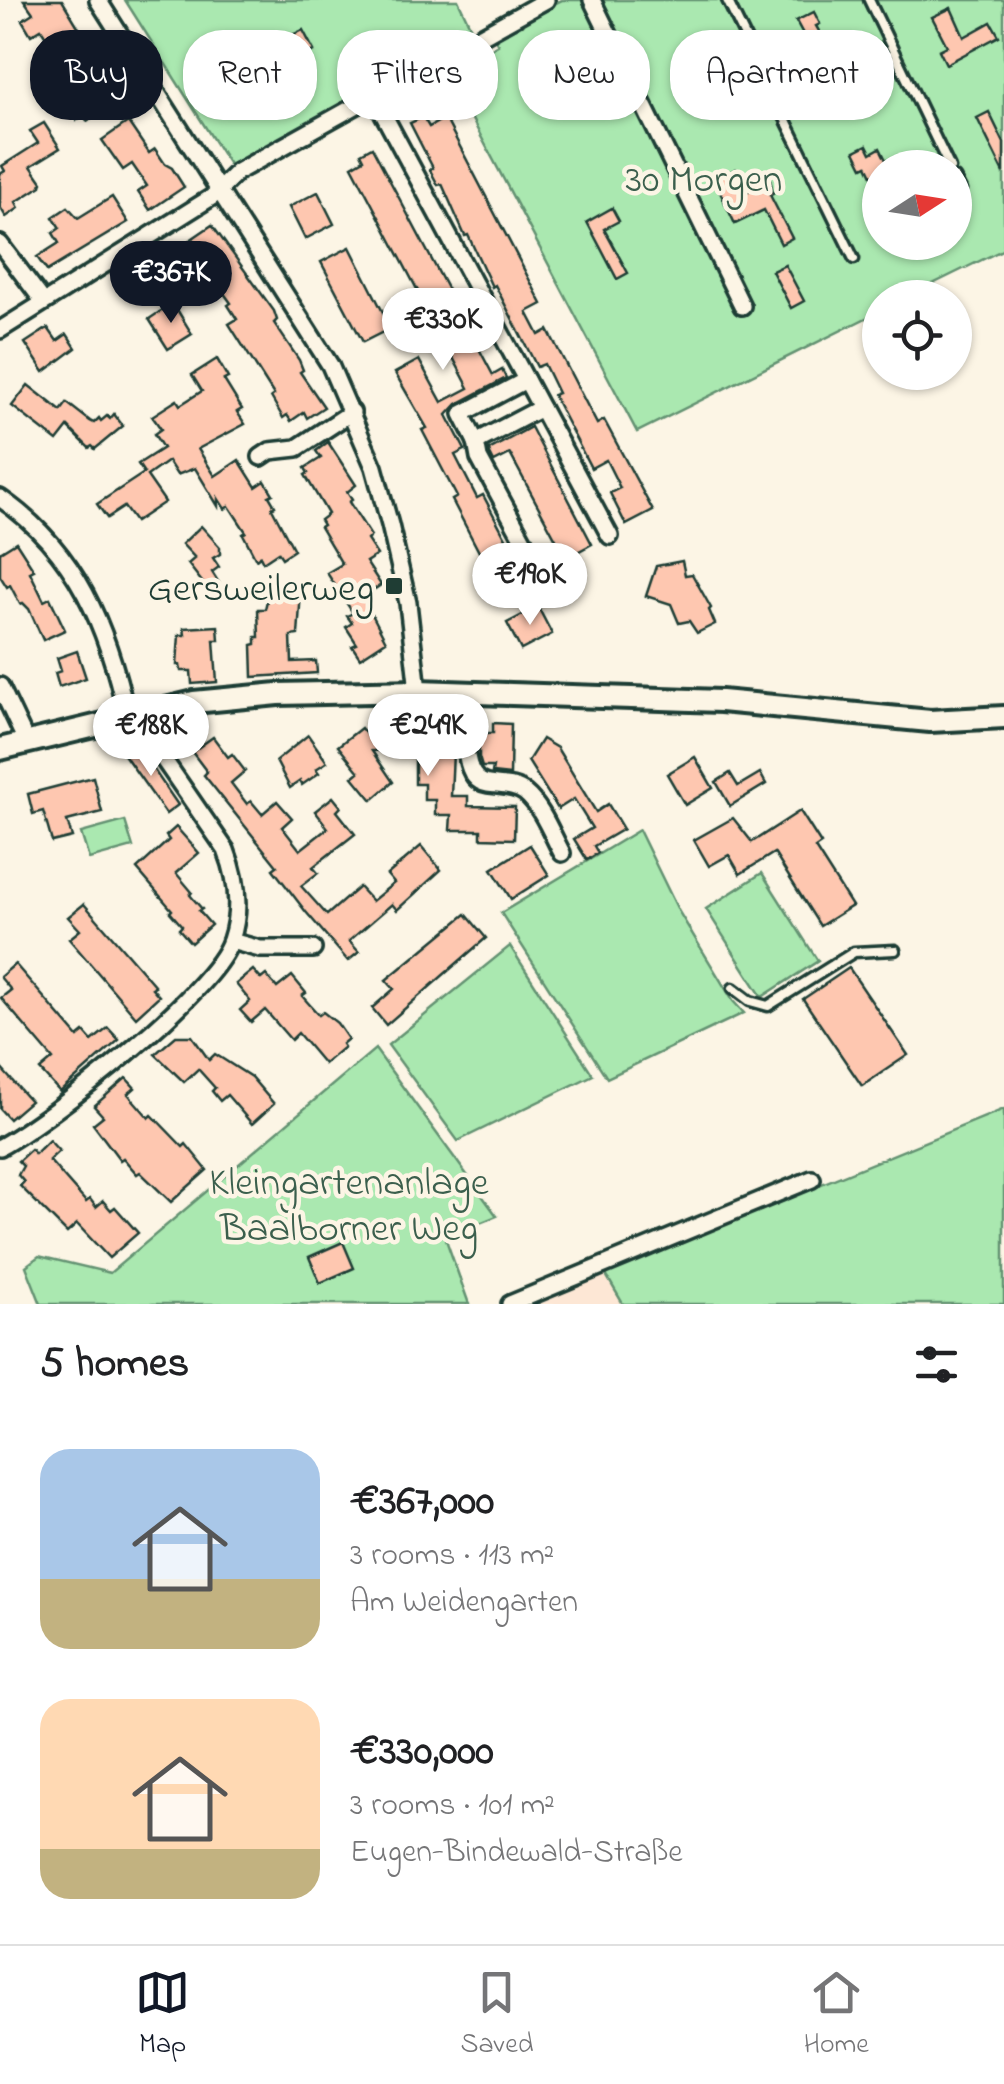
<!DOCTYPE html>
<html lang="en">
<head>
<meta charset="utf-8">
<style>
  :root { --surface:#fff; --page:#f2f2f2; --text:#202124; --muted:#757577; --line:#e0e0e0; --accent:#111827 }
  body { margin:0; font-family:"Indie Flower",sans-serif; background:var(--page); color:var(--text); height:100vh; display:flex; flex-direction:column; font-size:38px; white-space:nowrap }
  * { box-sizing:border-box; margin:0 }
  p { font-size:32px; color:var(--muted) }
  .icon { flex:none; width:55px; height:55px; fill:none; stroke:currentColor; stroke-width:2; stroke-linecap:round; stroke-linejoin:round }
  .map { position:relative; height:1304px; overflow:hidden }
  .drawer { display:flex; flex-direction:column; background:var(--surface); flex:1 }
  .drawer>* { flex:none }
  .top-card { position:absolute; left:30px; top:30px; width:945px; height:90px; display:flex; gap:20px }
  .needle { width:65px; rotate:78deg }
  .buttons { position:absolute; left:862px; top:150px; display:grid; gap:20px }
  .buttons a { display:grid; place-items:center; width:110px; height:110px; border-radius:50%; background:var(--surface); box-shadow:0 2px 8px #0004; font-size:50px }
  .price { position:absolute; translate:-50% -85px; padding:0 22px; border-radius:35px; background:#fff; color:#222; font-size:32px; line-height:65px; filter:drop-shadow(0 2px 5px #0008) }
  .price::after { content:''; position:absolute; left:50%; top:60px; width:30px; height:22px; margin-left:-15px; background:inherit; clip-path:polygon(0 0,100% 0,50% 100%) }
  .price.selected { background:var(--accent); color:#fff }
  ul { padding:0; list-style:none }
  li { display:flex; align-items:center; gap:30px; height:250px; padding:0 40px }
  li span { display:grid; place-items:center; flex:none; width:280px; height:200px; border-radius:30px; color:#555 }
  li>.icon { margin-inline-start:auto }
  span .icon { width:120px; height:120px; fill:#fffc; stroke-width:1 }
  li b { font-size:42px }
  h2 { display:flex; justify-content:space-between; align-items:center; height:120px; padding:0 40px; font-size:42px }
  .tag { padding:0 35px; border-radius:40px; background:var(--surface); box-shadow:0 2px 8px #0004; font-size:35px; line-height:90px }
  .tag.selected { background:var(--accent); color:#fff }
  .dock { display:flex; justify-content:space-around; align-items:center; height:140px; border-top:2px solid var(--line); background:var(--surface); font-size:28px; color:var(--muted) }
  .dock a { display:grid; justify-items:center; gap:5px }
  .dock .selected { color:var(--accent) }
  .map>svg:first-child { display:block }
  .built { fill:#fde7d5 }
  .green { fill:#aae8b0; stroke:#649272; stroke-width:2.5; fill-rule:evenodd }
  .building { fill:#fec7b0; stroke:#1f3d34; stroke-width:2.5 }
  .lines { fill:none; stroke-linecap:round; stroke-linejoin:round }
  .lane-casing { stroke:#1f3d34; stroke-width:15 }
  .street-casing { stroke:#1f3d34; stroke-width:22 }
  .secondary-casing { stroke:#1f3d34; stroke-width:28 }
  .lane { stroke:#fcf5e5; stroke-width:8 }
  .street { stroke:#fcf5e5; stroke-width:15 }
  .secondary { stroke:#fcf5e5; stroke-width:20 }
  .poi-dot { fill:#1f3d34; stroke:#fcf5e5; stroke-width:4 }
  .labels { text-anchor:middle; stroke-width:9; stroke-linejoin:round; paint-order:stroke }
  .park-label { font-size:40px; fill:#3b5f4d; stroke:#fcf5e5 }
  .poi-label { font-size:40px; fill:#1f3d34; stroke:#fcf5e5; text-anchor:end }
</style>
</head>
<body>
<div class="map">
<svg width="1004" height="1304" viewBox="0 0 1004 1304">
  <rect width="100%" height="100%" fill="#fcf5e5"/>
  <filter id="ink" filterUnits="userSpaceOnUse"><feTurbulence type="fractalNoise" baseFrequency=".01" numOctaves="2"/><feDisplacementMap in="SourceGraphic" scale="20" xChannelSelector="R" yChannelSelector="G"/><feConvolveMatrix kernelMatrix="1 2 1 2 8 2 1 2 1" color-interpolation-filters="sRGB"/></filter>
  <g filter="url(#ink)">
    <!-- built -->
    <polygon class="built" points="605,1273 623,1304 525,1304"/>
    <!-- green -->
    <g class="green">
      <polygon points="125,0 458,0 472,30 230,166"/>
      <path d="M562,0H1004V249L906,297L880,298V311L637,432L447,72L498,45L493,33ZM880,168H955V242H880Z"/>
      <polygon points="125,821 133,847 89,859 81,833"/>
      <polygon points="639,830 679,912 733,1001 744,1013 607,1078 501,913"/>
      <polygon points="762,873 818,961 762,997 706,909"/>
      <polygon points="510,946 593,1075 458,1141 388,1045"/>
      <polygon points="375,1049 497,1216 445,1237 469,1304 41,1304 26,1266 39,1256 110,1273"/>
      <polygon points="1004,1109 1004,1304 623,1304 605,1273"/>
    </g>
    <!-- building -->
    <g class="building">
      <polygon points="24,0 62,0 108,76 113,73 123,90 115,95 115,103 87,121 84,115 77,120 68,106 74,103 68,93 78,87 41,29 31,35 22,20 33,13"/>
      <polygon points="951,8 964,37 991,22 999,36 946,64 939,50 947,46 932,17"/>
      <polygon points="814,12 820,24 816,26 830,50 816,58 796,21"/>
      <polygon points="303,30 314,51 300,57 296,48 274,60 267,47"/>
      <polygon points="989,112 1004,143 1004,173 977,118"/>
      <polygon points="423,117 429,127 445,118 542,304 527,312 539,335 548,330 597,424 604,420 653,511 626,525 610,493 620,488 606,460 591,468 553,395 558,393 544,364 537,367 495,285 492,287 468,235 465,236 442,184 438,185 430,170 433,168 410,123"/>
      <polygon points="128,122 149,153 155,149 165,164 172,168 184,187 150,210 138,192 147,186 132,164 123,170 102,140"/>
      <polygon points="44,123 60,148 31,166 42,182 41,186 16,202 19,208 6,217 0,207 0,174 5,171 2,166 38,143 30,131"/>
      <polygon points="867,145 871,153 880,148 890,168 880,168 880,193 867,165 863,167 855,151"/>
      <polygon points="372,147 493,375 502,370 506,378 457,404 447,415 465,450 455,455 477,498 483,495 528,580 501,594 452,500 457,497 422,430 427,428 395,373 419,360 442,402 469,388 352,166 364,159 361,153"/>
      <polygon points="736,169 747,192 770,179 773,194 770,195 792,238 781,244 764,210 735,224 714,179"/>
      <polygon points="318,192 334,224 305,239 289,207"/>
      <polygon points="112,197 128,222 47,271 37,257 59,243 53,233 60,228 53,217 68,207 78,218"/>
      <polygon points="612,208 619,221 604,229 628,273 617,279 587,222"/>
      <polygon points="212,225 274,311 277,320 274,323 299,360 303,370 300,372 324,407 307,418 304,412 291,421 287,415 283,418 271,397 274,395 229,324 237,319 228,305 231,303 187,242"/>
      <polygon points="350,247 391,328 363,342 321,262"/>
      <polygon points="785,265 804,301 791,308 772,271"/>
      <polygon points="173,303 192,334 168,349 149,319"/>
      <polygon points="48,328 57,341 67,334 76,348 44,372 25,343"/>
      <polygon points="217,359 228,378 224,380 242,409 237,412 245,424 198,449 215,476 239,460 256,487 265,481 273,494 269,496 275,506 272,508 294,550 282,558 278,552 263,562 260,556 256,559 243,534 246,532 229,506 225,509 218,498 218,506 195,468 177,475 168,461 147,476 165,502 135,522 124,507 107,518 97,504 144,473 138,464 163,448 154,434 161,429 152,416 177,400 180,405 202,391 192,375"/>
      <polygon points="28,385 61,411 67,403 90,421 94,423 99,418 101,421 107,416 110,419 114,414 123,426 95,449 92,446 89,448 68,427 57,441 12,406"/>
      <polygon points="531,427 592,544 566,558 510,454 494,462 490,454 489,450"/>
      <polygon points="328,442 356,485 347,492 352,500 349,502 371,536 367,540 377,555 366,562 381,585 363,597 386,641 360,658 352,646 357,644 346,627 352,623 347,616 353,613 327,573 342,564 320,527 323,525 320,520 328,514 305,475 308,473 305,468 321,458 316,451"/>
      <polygon points="201,526 220,547 220,554 213,558 219,567 212,572 219,583 209,591 188,564 195,558 182,544"/>
      <polygon points="16,542 34,570 30,572 44,601 50,598 65,630 43,640 29,609 23,603 20,604 10,585 7,587 0,576 0,552"/>
      <polygon points="682,561 685,575 692,574 711,608 709,610 715,624 697,633 689,621 679,623 671,604 646,596 656,566"/>
      <polygon points="301,591 298,635 291,636 292,662 316,661 317,673 253,677 252,645 256,644 256,637 259,637 258,609 265,609 269,592"/>
      <polygon points="538,607 552,634 521,650 507,623"/>
      <polygon points="218,626 219,640 214,640 217,682 192,684 191,671 181,671 180,665 177,665 179,635 185,635 184,628"/>
      <polygon points="77,651 86,678 59,687 55,673 61,671 57,658"/>
      <polygon points="493,723 511,724 510,775 492,773 493,767 482,767 479,757 479,733 493,733"/>
      <polygon points="361,728 369,738 422,734 422,730 454,731 451,796 468,796 468,806 515,807 514,839 481,838 481,830 450,830 451,815 435,815 435,800 424,800 424,784 415,784 415,748 372,751 393,782 372,800 353,777 359,772 338,746"/>
      <polygon points="308,735 327,762 316,769 319,773 302,785 300,781 290,788 276,761"/>
      <polygon points="213,737 228,757 232,754 245,771 231,783 247,804 251,801 262,814 277,801 292,818 282,827 300,850 328,828 315,811 333,797 341,807 337,811 355,834 313,867 318,873 301,886 327,915 359,887 372,901 394,883 387,875 421,846 441,870 397,910 392,904 349,941 359,952 348,961 306,912 273,869 277,866 204,775 207,772 192,752"/>
      <polygon points="542,739 557,748 596,812 608,804 623,829 594,846 598,853 587,860 574,839 592,828 574,799 558,809 528,761"/>
      <polygon points="136,744 178,805 166,814 123,753"/>
      <polygon points="695,757 713,788 685,805 667,774"/>
      <polygon points="730,773 738,786 760,773 766,784 730,806 716,782"/>
      <polygon points="93,777 102,812 67,821 72,837 52,842 43,811 33,814 28,794"/>
      <polygon points="800,811 821,844 815,848 852,906 820,926 774,853 740,874 729,855 709,866 694,840 733,818 752,842"/>
      <polygon points="176,827 199,853 176,873 192,892 190,895 202,909 199,911 211,925 191,943 179,929 182,926 170,912 172,910 137,869 169,840 166,836"/>
      <polygon points="530,845 549,875 511,899 492,869"/>
      <polygon points="84,904 155,986 152,988 159,996 136,1017 69,939 80,930 68,917"/>
      <polygon points="466,914 486,938 386,1025 372,1008 394,989 386,980"/>
      <polygon points="15,964 78,1037 84,1032 92,1041 108,1028 119,1040 60,1092 40,1070 53,1059 1,998 11,990 0,977"/>
      <polygon points="849,968 908,1055 862,1086 803,999"/>
      <polygon points="253,970 261,979 266,975 277,988 292,976 306,993 302,996 319,1015 323,1012 337,1023 348,1039 342,1044 344,1047 324,1064 298,1033 291,1040 265,1010 251,1022 240,1010 250,1001 236,984"/>
      <polygon points="176,1036 192,1036 209,1060 215,1054 251,1077 274,1104 252,1124 227,1095 220,1101 212,1091 215,1088 198,1069 184,1082 155,1054"/>
      <polygon points="0,1067 30,1101 9,1119 0,1109"/>
      <polygon points="126,1078 135,1088 128,1094 149,1118 152,1115 183,1147 186,1144 207,1170 171,1202 140,1172 137,1174 123,1158 120,1160 93,1124 103,1116 94,1106"/>
      <polygon points="49,1140 59,1151 49,1160 86,1202 90,1199 96,1207 103,1201 111,1210 115,1207 138,1233 109,1258 77,1224 67,1233 20,1186 24,1182 18,1175 23,1166 18,1161 31,1149 35,1154"/>
      <polygon points="343,1242 354,1268 320,1283 309,1257"/>
    </g>
    <g class="lines">
      <!-- lane casing -->
      <g class="lane-casing">
        <g id="lane">
          <polyline points="727,0 854,259"/>
          <polyline points="869,0 950,168"/>
          <polyline points="955,178 961,190"/>
          <polyline points="733,988 750,1001 768,1006 854,952 895,950"/>
        </g>
      </g>
      <!-- street casing -->
      <g class="street-casing">
        <g id="street">
          <polyline points="98,0 330,365 374,467 390,525 408,603 418,691"/>
          <polyline points="592,0 742,306"/>
          <polyline points="373,95 610,536"/>
          <polyline points="0,244 43,301"/>
          <polyline points="0,330 212,197 237,172 546,0"/>
          <polyline points="476,442 462,414 526,380"/>
          <polyline points="261,457 270,451 297,448 352,412"/>
          <path d="M0,498C77,551 108,628 127,717"/>
          <polyline points="539,569 479,458 476,442 541,408"/>
          <polyline points="0,686 26,741"/>
          <path d="M468,694C468,718 456,779 488,784C501,786 515,785 525,793C542,807 552,835 562,853"/>
          <polyline points="231,941 260,949 313,949"/>
          <path d="M0,1147C50,1120 215,991 231,940C241,910 237,878 226,850L155,747L145,713"/>
          <polyline points="510,1304 812,1179"/>
        </g>
      </g>
      <!-- secondary casing -->
      <g class="secondary-casing">
        <polyline id="secondary" points="0,749 194,702 278,694 418,691 721,701 930,721 1004,717"/>
      </g>
      <!-- lane -->
      <use href="#lane" class="lane"/>
      <!-- street -->
      <use href="#street" class="street"/>
      <!-- secondary -->
      <use href="#secondary" class="secondary"/>
    </g>
  </g>
  <!-- markers -->
  <rect class="poi-dot" x="384" y="576" width="20" height="20" rx="5"/>
  <g class="labels">
    <!-- park labels -->
    <g class="park-label">
      <text x="704" y="191">30 Morgen</text>
      <text x="349" y="1194">Kleingartenanlage<tspan x="349" dy="46">Baalborner Weg</tspan></text>
    </g>
    <!-- poi labels -->
    <g class="poi-label">
      <text x="374" y="600">Gersweilerweg</text>
    </g>
  </g>
</svg>
<div class="buttons">
<a><svg class="needle" viewBox="-14 -14 28 28"><path d="M0-13l5 13h-10z" fill="#e53935"/><path d="M0 13l5-13h-10z" fill="#757577"/></svg></a>
<a><svg class="icon" aria-label="locate" viewBox="0 0 24 24"><circle cx="12" cy="12" r="6"/><path d="M12 2v4M12 18v4M2 12h4M18 12h4"/></svg></a>
</div>
<b class="price selected" style="left:171px;top:326px">€367K</b>
<b class="price" style="left:443px;top:373px">€330K</b>
<b class="price" style="left:530px;top:628px">€190K</b>
<b class="price" style="left:151px;top:779px">€188K</b>
<b class="price" style="left:428px;top:779px">€249K</b>
<div class="top-card">
<a class="tag selected">Buy</a>
<a class="tag">Rent</a>
<a class="tag">Filters</a>
<a class="tag">New</a>
<a class="tag">Apartment</a>
</div>
</div>
<section class="drawer">
<h2>5 homes<svg class="icon" aria-label="filters" viewBox="0 0 24 24"><path d="M4 7h16M4 17h16"/><circle cx="9" cy="7" r="2"/><circle cx="15" cy="17" r="2"/></svg></h2>
<ul>
<li><span style="background:linear-gradient(#a9c7e8 65%,#c2b280 0)"><svg class="icon" aria-label="home" viewBox="0 0 24 24"><path d="M3 11l9-7 9 7M6 9v11h12V9"/></svg></span><div><b>€367,000</b><p>3 rooms · 113 m²</p><p>Am Weidengarten</p></div></li>
<li><span style="background:linear-gradient(#ffd9b3 75%,#c2b280 0)"><svg class="icon" aria-label="home" viewBox="0 0 24 24"><path d="M3 11l9-7 9 7M6 9v11h12V9"/></svg></span><div><b>€330,000</b><p>3 rooms · 101 m²</p><p>Eugen-Bindewald-Straße</p></div></li>
</ul>
</section>
<nav class="dock">
<a class="selected"><svg class="icon" aria-label="map" viewBox="0 0 24 24"><path d="M3 6l6-2 6 2 6-2v14l-6 2-6-2-6 2zM9 4v14M15 6v14"/></svg>Map</a>
<a><svg class="icon" aria-label="saved" viewBox="0 0 24 24"><path d="M7 4h10v16l-5-4-5 4z"/></svg>Saved</a>
<a><svg class="icon" aria-label="home" viewBox="0 0 24 24"><path d="M3 11l9-7 9 7M6 9v11h12V9"/></svg>Home</a>
</nav>
</body>
</html>
